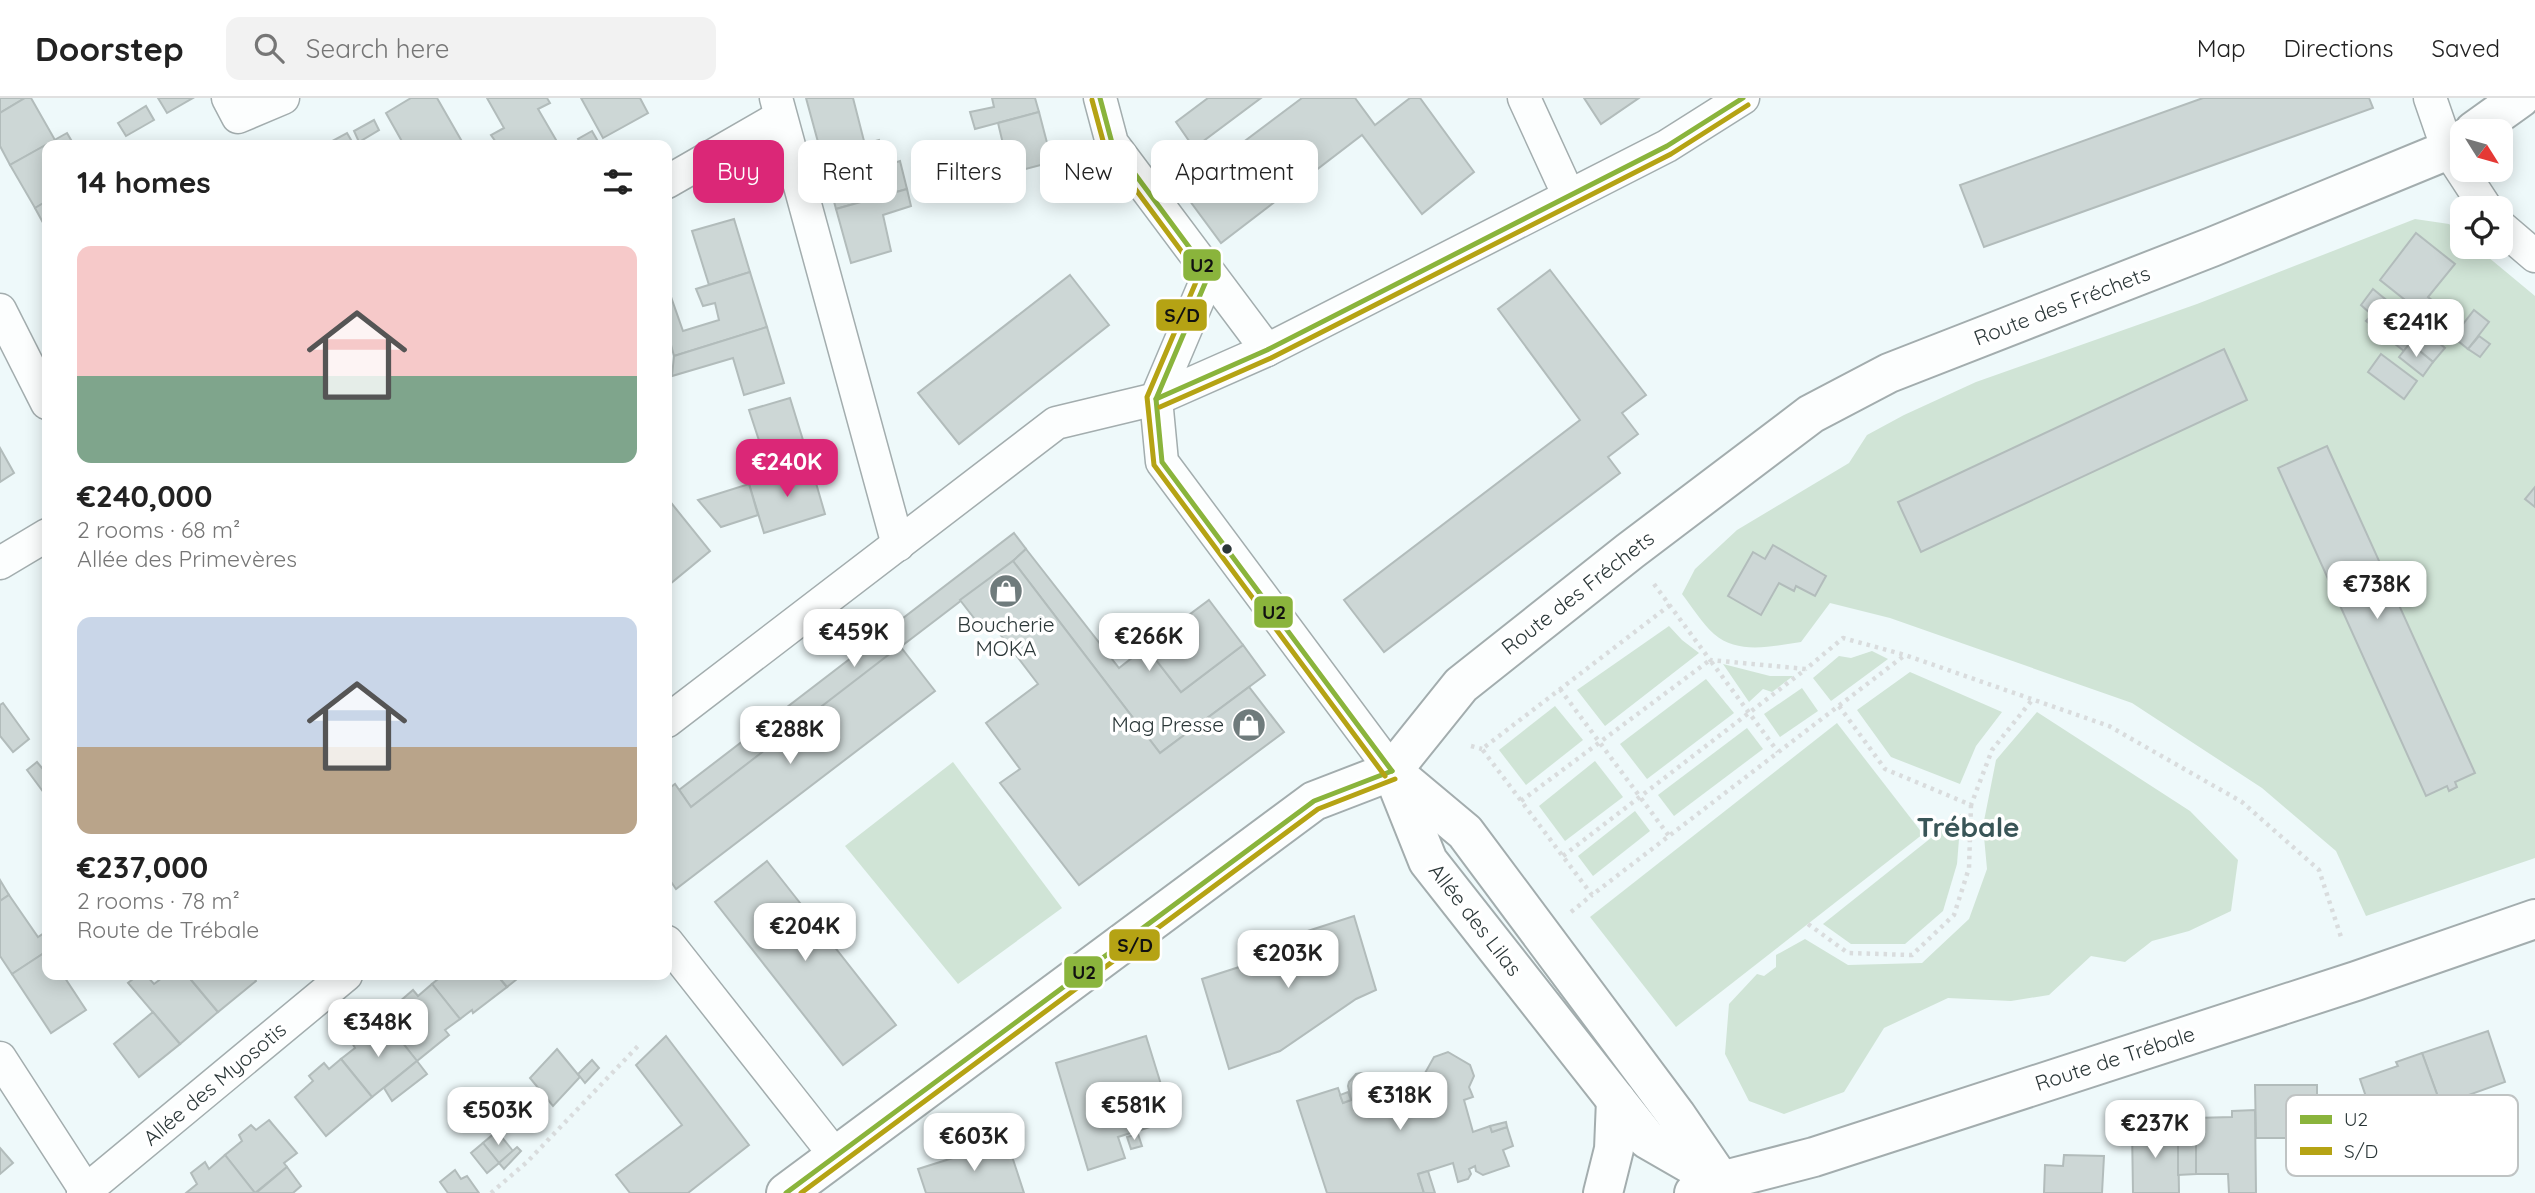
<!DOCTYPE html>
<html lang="en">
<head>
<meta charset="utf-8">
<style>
  :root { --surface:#fff; --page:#f2f2f2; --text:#222; --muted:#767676; --line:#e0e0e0; --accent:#db2777 }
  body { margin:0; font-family:Quicksand,sans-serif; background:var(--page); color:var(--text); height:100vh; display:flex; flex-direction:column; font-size:26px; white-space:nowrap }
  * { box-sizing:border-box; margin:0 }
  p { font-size:23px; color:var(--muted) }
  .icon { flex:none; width:38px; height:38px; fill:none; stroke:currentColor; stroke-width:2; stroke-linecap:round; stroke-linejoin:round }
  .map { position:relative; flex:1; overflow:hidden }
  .details { position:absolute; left:42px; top:42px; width:630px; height:840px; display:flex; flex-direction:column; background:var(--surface); border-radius:14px; box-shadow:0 4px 18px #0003 }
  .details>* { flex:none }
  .hud { position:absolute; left:693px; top:42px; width:665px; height:63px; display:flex; gap:14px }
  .needle { width:46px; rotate:127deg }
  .fabs { position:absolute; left:2450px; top:21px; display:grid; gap:14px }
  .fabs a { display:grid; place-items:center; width:63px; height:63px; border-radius:14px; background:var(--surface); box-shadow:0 4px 18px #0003; font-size:35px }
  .price { position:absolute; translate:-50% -60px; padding:0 16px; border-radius:14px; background:#fff; color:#222; font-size:23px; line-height:46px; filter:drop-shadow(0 2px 4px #0008) }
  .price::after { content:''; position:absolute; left:50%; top:42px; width:21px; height:16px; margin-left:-10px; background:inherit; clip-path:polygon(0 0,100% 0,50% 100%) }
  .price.selected { background:var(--accent); color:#fff }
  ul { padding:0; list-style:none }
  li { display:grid; align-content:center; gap:14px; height:371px; padding:0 35px }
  li span { display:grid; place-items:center; height:217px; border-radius:14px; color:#555 }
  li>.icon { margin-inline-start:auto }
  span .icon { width:126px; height:126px; fill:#fffc; stroke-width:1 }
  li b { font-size:30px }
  h2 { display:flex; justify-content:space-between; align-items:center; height:84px; padding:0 35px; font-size:30px }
  .pill { padding:0 24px; border-radius:14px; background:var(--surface); box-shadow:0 4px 18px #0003; font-size:24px; line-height:63px }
  .pill.selected { background:var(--accent); color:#fff }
  header { display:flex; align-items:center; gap:42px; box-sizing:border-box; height:98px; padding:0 35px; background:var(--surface); border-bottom:2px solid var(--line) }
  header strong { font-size:33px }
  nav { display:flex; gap:38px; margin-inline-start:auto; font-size:24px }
  .search { width:490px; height:63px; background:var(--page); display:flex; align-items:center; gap:18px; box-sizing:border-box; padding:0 24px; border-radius:14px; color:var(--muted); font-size:26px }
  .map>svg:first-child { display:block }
  .green { fill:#d0e4d6 }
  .building { fill:#cdd7d6; stroke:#b2bcbb; stroke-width:2 }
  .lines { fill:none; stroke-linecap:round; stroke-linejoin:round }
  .minor-casing { stroke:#a3adae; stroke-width:35 }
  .tertiary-casing { stroke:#a3adae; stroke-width:42 }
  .path { stroke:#d9dcdd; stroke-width:4.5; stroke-dasharray:3.5 5; stroke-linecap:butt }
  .minor { stroke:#fcfefe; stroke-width:32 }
  .tertiary { stroke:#fcfefe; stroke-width:38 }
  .bus-1-casing { stroke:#fff; stroke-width:10 }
  .bus-2-casing { stroke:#fff; stroke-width:10 }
  .bus-1 { stroke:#8ab43c; stroke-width:5 }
  .bus-2 { stroke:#b5a314; stroke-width:5 }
  .bus-dot { fill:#2b3738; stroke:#fff; stroke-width:2.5 }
  .labels { text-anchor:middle; stroke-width:7; stroke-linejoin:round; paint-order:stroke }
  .street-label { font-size:21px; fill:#2b3738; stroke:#fff }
  .poi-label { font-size:21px; fill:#2b3738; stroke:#fff }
  .district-label { font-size:28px; font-weight:bold; fill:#395557; stroke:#fff }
  .key { fill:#fff; stroke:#bfc3c3; stroke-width:2 }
  .key-label { font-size:19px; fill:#2b3738 }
  .line-badge { stroke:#fff; stroke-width:2.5 }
  .pale-badge-label { font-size:19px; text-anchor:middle; font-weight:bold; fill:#111 }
</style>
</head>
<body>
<header>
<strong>Doorstep</strong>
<div class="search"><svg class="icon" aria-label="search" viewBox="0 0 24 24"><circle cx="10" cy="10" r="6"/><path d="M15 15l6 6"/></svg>Search here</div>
<nav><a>Map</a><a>Directions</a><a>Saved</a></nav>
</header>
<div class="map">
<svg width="2535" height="1095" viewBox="0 0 2535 1095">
  <rect width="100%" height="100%" fill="#eef9fa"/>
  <!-- green -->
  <g class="green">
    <path d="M2415,121L2449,126L2462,137V149H2476L2535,198V760L2366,818L2336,753L2262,690L2132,605L1890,520L1830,505L1801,544C1772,548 1738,557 1714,536C1702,525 1692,509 1682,496L1695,471L1737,432L1849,365L1867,337L1904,317L1976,284L2197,206Z"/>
    <polygon points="1669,528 1682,542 1699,555 1605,628 1577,592"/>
    <polygon points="1872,553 1888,561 1831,603 1813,580 1839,558 1851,560"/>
    <polygon points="1723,566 1770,578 1793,578 1772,594 1763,591 1749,604"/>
    <polygon points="1910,574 2002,614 1976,648 1960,686 1891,659 1857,612"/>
    <polygon points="1706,581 1734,615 1647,681 1620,646"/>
    <polygon points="1802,590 1818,613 1780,639 1764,616"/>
    <polygon points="1555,608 1583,642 1526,687 1499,652"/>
    <polygon points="2037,614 2190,713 2238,762 2231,813 2189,833 2152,843 2125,864 2091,858 2049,897 2011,903 1948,900 1884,930 1844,994 1784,1016 1749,1003 1725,956 1729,906 1757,876 1764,878 1776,869 1776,857 1805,841 1848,867 1922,865 1969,821 1987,771 1983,728 1996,662"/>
    <polygon points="1837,625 1923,736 1676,929 1590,819"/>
    <polygon points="1747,630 1763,651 1674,718 1658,697"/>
    <polygon points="1595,663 1623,699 1565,743 1539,708"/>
    <polygon points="953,664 1062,810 958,886 845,748"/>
    <polygon points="1635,713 1650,733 1593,778 1578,758"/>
    <polygon points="1961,716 1957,766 1943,813 1905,846 1851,846 1823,826"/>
  </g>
  <!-- building -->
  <g class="building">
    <polygon points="0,0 25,0 0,15"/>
    <polygon points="25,0 31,0 55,42 10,67 0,48 0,15"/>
    <polygon points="158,0 193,0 167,15"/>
    <polygon points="411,0 437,0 464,47 404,47 386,15"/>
    <polygon points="487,0 547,0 550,5 538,11 559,47 498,47 491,37 504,30"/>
    <polygon points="581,0 640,0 648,15 603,40"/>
    <polygon points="806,0 853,0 864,43 821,55"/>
    <polygon points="992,0 1035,0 1039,14 975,31 970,14 994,9"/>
    <polygon points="1208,0 1261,0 1194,50 1176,24"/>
    <polygon points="1302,0 1355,0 1375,27 1410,0 1420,0 1474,74 1422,116 1362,37 1221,145 1181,91"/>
    <polygon points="1584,0 1639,0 1601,26"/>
    <polygon points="2203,0 2369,0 2373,10 1984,149 1960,87"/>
    <polygon points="146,8 154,22 126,38 118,25"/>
    <polygon points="1039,14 1052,64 1010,75 998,25"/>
    <polygon points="374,22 379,32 359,44 354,33"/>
    <polygon points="592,33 600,47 581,47 578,41"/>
    <polygon points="67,35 74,47 47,47 47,103 35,110 10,67"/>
    <polygon points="347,35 354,47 325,47"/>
    <polygon points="879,42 884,65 871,69 871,72 900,63 907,91 836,111 821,55 864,43 865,46"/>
    <polygon points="907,91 911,108 883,117 891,153 851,165 836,111"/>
    <polygon points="47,103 47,132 35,110"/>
    <polygon points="734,121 750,174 709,187 692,133"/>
    <polygon points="2416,135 2455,166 2428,199 2454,219 2443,232 2380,182"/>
    <polygon points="1550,172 1646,297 1622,315 1638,336 1608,359 1620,375 1384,554 1344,502 1580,322 1498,211"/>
    <polygon points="750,174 767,229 674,258 667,232 667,201 671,199 683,233 719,222 715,205 703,208 696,191"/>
    <polygon points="1070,177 1109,227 959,346 918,295"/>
    <polygon points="2373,191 2445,250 2433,264 2410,245 2404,253 2366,223 2372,217 2361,207"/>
    <polygon points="2474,212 2489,224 2468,251 2453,239"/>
    <polygon points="767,229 784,285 744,297 733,260 672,278 674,258"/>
    <polygon points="2479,238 2490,246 2480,259 2468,251"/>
    <polygon points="2410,245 2433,264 2423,278 2399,259"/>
    <polygon points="2224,251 2247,302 1921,454 1898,404"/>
    <polygon points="2381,256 2417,283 2404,301 2368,274"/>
    <polygon points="790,300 811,368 771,379 749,312"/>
    <polygon points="2327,348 2475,675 2455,684 2457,689 2449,693 2447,688 2426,698 2278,370"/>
    <polygon points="0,350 14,375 0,384"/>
    <polygon points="811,368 825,416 764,435 749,386"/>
    <polygon points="749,386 758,417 721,429 698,402"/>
    <polygon points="2535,389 2535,409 2525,401"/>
    <polygon points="668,401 710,453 670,486 667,482"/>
    <polygon points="1014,435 1026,451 1013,463 691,709 679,692"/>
    <polygon points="1773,447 1826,478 1815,498 1796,488 1794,493 1779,485 1761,517 1728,498 1753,454 1765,461"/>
    <polygon points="1026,451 1119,570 1146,549 1181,594 1243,547 1265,577 1160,655 1013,463"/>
    <polygon points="1013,463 1160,655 1249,589 1284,634 1079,787 1000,685 1020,671 986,625 1038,586 993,527 984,533 960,502"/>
    <polygon points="1209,502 1243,547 1181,594 1146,549"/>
    <polygon points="900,548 935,593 676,791 667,778 667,692 675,686 691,709"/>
    <polygon points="3,605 29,641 13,654 0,638 0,607"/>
    <polygon points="37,664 42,670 47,666 47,699 27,672"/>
    <polygon points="767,763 896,927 843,967 715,804"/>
    <polygon points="0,782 9,797 0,803"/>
    <polygon points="9,797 38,839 47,833 47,853 12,876 0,858 0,803"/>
    <polygon points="1354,818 1376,892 1356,901 1280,953 1229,971 1202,881 1261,862 1258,849"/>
    <polygon points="47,853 47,877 63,877 86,912 51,935 12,876"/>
    <polygon points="138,877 146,877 154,886 166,877 187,877 218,914 180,946 128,885"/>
    <polygon points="187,877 253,877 256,883 218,914"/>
    <polygon points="443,877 497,877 507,889 473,915 472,912 460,921 432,886"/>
    <polygon points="497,877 522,877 507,889"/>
    <polygon points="432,886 460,921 445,932 449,937 417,963 386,924 404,909 399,904 413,892 418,898"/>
    <polygon points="153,914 180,946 139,979 114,946"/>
    <polygon points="386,924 417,963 372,999 341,961 355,950 351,943 365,933 370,937"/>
    <polygon points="2488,933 2505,984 2441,1007 2422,955"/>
    <polygon points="666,938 749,1047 688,1095 630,1095 616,1077 682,1027 636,967"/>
    <polygon points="1146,938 1172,1022 1118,1039 1125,1060 1088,1072 1056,965"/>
    <polygon points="557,951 580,979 553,1008 530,980"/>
    <polygon points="1448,954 1470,967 1474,978 1469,989 1473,999 1464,1002 1473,1034 1490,1028 1492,1034 1507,1029 1513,1048 1503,1052 1509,1068 1483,1077 1476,1073 1475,1068 1469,1071 1471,1076 1468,1081 1458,1084 1453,1065 1428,1073 1418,1076 1424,1095 1327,1095 1297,1003 1338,990 1343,1005 1351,1002 1348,988 1349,984 1356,976 1361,975 1366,976 1373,987 1392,981 1396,991 1420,984 1434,959"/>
    <polygon points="2422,955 2442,1010 2397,1026 2400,1036 2381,1043 2360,981 2398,968 2396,964"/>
    <polygon points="341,961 372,999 326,1038 295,999 313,983 309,978 324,965 329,971"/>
    <polygon points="592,962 599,970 585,985 578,976"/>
    <polygon points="417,963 427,976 392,1003 384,990"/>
    <polygon points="2255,987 2317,987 2317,1040 2256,1040"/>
    <polygon points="1348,994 1351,1002 1343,1005 1340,997"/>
    <polygon points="2255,1012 2256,1095 2229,1095 2228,1076 2196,1076 2195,1020 2232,1019 2232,1013"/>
    <polygon points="269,1022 297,1055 284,1065 287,1069 255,1095 225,1057 242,1043 239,1037 251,1027 256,1032"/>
    <polygon points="1506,1024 1507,1029 1492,1034 1490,1028"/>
    <polygon points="2132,1030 2178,1030 2179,1095 2133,1095"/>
    <polygon points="497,1033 513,1053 499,1065 483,1045"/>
    <polygon points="1138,1036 1142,1048 1131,1051 1127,1039"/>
    <polygon points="2196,1038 2196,1076 2178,1077 2178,1039"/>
    <polygon points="1007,1043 1024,1095 926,1095 918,1071"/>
    <polygon points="483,1045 499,1065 487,1075 471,1055"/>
    <polygon points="517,1049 521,1053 504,1071 499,1065"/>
    <polygon points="0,1050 13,1065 0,1076"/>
    <polygon points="225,1057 255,1095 186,1095 197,1086 191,1075 205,1064 209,1071"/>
    <polygon points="2064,1057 2104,1058 2102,1095 2044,1095 2045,1067 2063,1068"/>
    <polygon points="287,1069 301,1088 293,1095 256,1095"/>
    <polygon points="455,1072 461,1081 467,1078 479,1095 448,1095 440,1084"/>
    <polygon points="1428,1073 1435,1095 1424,1095 1418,1076"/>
  </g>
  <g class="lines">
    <!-- minor casing -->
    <g class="minor-casing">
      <g id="minor">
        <polyline points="228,0 238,19 283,0"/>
        <polyline points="776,0 898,447"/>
        <polyline points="1100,0 1112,45 1267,252"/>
        <polyline points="1524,0 1568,96"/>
        <polyline points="2430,0 2448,52 2486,110"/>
        <polyline points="667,84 780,19"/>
        <polyline points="2501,129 2535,158"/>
        <polyline points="1209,176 1156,301 1162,364 1392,673"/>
        <polyline points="0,212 47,305"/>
        <polyline points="0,465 47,437"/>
        <polyline points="667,623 1056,325 1156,301 1267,252 1667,48 1743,0"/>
        <polyline points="667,844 835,1057"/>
        <polyline points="0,960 86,1093"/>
        <polyline points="83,1095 346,877"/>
      </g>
    </g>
    <!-- tertiary casing -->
    <g class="tertiary-casing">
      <g id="tertiary">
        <polyline points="2474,33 2520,0"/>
        <polyline points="1392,673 1465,734 1676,1017 1721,1083 1724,1095"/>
        <polyline points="1394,678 1428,763 1616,1002 1647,1041 1713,1079"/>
        <polyline points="786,1095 1314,703 1392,673 1461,587 1630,453 1811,316 1889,275 2212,149 2448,52 2462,42"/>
        <polyline points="1603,1095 1614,1051 1616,1002"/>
        <polyline points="1694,1095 1721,1083 1814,1059 2356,883 2535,821"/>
      </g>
    </g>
    <!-- path -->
    <g class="path">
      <polyline points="1654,486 1710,562 1806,571 1843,540 1905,557 2109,628 2242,704 2319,772 2342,842"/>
      <polyline points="1670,507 1482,651 1592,797 1905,557"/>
      <polyline points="1560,591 1669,738"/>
      <polyline points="1839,608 1885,671 1971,707 1992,652 2032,602"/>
      <polyline points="1471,648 1482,651"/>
      <polyline points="1521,703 1710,562 1778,654"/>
      <polyline points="1563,758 1806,571"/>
      <polyline points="1571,814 1592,797"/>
      <polyline points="1808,826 1848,855 1912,857 1954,817 1969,770 1971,707"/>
      <polyline points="491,1095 527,1064 638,948"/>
    </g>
    <!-- minor -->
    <use href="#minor" class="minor"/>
    <!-- tertiary -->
    <use href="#tertiary" class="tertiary"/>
    <!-- bus-1 casing -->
    <g class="bus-1-casing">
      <g id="bus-1">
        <polyline points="1100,0 1112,45 1209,176 1156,301 1162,364 1392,673"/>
        <polyline points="1156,301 1267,252 1667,48 1743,0"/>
        <polyline points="786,1095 1314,703 1392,673"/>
      </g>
    </g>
    <!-- bus-2 casing -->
    <g class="bus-2-casing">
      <g id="bus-2">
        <polyline points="1092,2 1105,50 1199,177 1147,299 1154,367 1385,678"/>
        <polyline points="1160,309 1271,260 1671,56 1748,7"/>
        <polyline points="801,1095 1318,711 1395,681"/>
      </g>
    </g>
    <!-- bus-1 -->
    <use href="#bus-1" class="bus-1"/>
    <!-- bus-2 -->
    <use href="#bus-2" class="bus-2"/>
  </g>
  <!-- icons -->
  <defs>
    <g id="shop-disc" transform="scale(1.75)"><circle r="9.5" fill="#6f7b7c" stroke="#fff"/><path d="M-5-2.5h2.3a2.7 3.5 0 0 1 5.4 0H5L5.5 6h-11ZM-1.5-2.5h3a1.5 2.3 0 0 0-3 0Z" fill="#fff"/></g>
  </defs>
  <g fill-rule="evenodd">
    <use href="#shop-disc" x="1006" y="493"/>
    <use href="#shop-disc" x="1249" y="627"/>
  </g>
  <!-- markers -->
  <circle class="bus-dot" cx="1227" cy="451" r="6"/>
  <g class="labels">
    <!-- street labels -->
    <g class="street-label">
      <text transform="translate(2062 208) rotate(-21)" y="7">Route des Fréchets</text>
      <text transform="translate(1578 495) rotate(-38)" y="7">Route des Fréchets</text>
      <text transform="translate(1475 822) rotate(52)" y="7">Allée des Lilas</text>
      <text transform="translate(2115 961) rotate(-18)" y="7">Route de Trébale</text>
      <text transform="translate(215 986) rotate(-40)" y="7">Allée des Myosotis</text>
    </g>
    <!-- poi labels -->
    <g class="poi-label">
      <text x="1006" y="534">Boucherie<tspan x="1006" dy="24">MOKA</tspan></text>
      <text x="1224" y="634" text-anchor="end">Mag Presse</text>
    </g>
    <!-- district labels -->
    <g class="district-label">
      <text x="1968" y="739">Trébale</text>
    </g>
  </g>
  <!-- legend -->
  <rect x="2286" y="997" width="232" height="81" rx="10" class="key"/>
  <rect x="2300" y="1017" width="32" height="9" fill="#8ab43c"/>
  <rect x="2300" y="1049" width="32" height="8" fill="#b5a314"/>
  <g class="key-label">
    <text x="2344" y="1028">U2</text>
    <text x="2344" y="1060">S/D</text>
  </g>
  <g class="line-badge">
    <rect x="1182" y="150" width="40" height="34" rx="7" fill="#8ab43c"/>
    <rect x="1155" y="200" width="53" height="34" rx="7" fill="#b5a314"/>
    <rect x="1253" y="497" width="41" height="34" rx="7" fill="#8ab43c"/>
    <rect x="1108" y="830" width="53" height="34" rx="7" fill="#b5a314"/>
    <rect x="1063" y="857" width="41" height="34" rx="7" fill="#8ab43c"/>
  </g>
  <g class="pale-badge-label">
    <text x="1202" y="174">U2</text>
    <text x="1182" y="224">S/D</text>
    <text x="1274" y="521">U2</text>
    <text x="1135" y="854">S/D</text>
    <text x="1084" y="881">U2</text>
  </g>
</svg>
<div class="fabs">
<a><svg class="needle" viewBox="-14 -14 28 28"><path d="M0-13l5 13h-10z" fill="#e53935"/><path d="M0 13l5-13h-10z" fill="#767676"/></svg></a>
<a><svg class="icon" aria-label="locate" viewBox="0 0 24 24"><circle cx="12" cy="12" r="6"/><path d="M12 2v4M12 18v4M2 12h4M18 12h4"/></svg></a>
</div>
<b class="price" style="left:2416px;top:261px">€241K</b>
<b class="price selected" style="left:787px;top:401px">€240K</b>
<b class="price" style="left:2377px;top:523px">€738K</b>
<b class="price" style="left:854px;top:571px">€459K</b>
<b class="price" style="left:1149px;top:575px">€266K</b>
<b class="price" style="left:790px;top:668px">€288K</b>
<b class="price" style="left:805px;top:865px">€204K</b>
<b class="price" style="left:1288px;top:892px">€203K</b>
<b class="price" style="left:378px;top:961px">€348K</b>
<b class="price" style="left:1400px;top:1034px">€318K</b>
<b class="price" style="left:1134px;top:1044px">€581K</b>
<b class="price" style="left:498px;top:1049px">€503K</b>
<b class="price" style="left:2155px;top:1062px">€237K</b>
<b class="price" style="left:974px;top:1075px">€603K</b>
<div class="hud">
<a class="pill selected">Buy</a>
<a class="pill">Rent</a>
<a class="pill">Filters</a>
<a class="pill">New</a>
<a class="pill">Apartment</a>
</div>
<section class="details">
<h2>14 homes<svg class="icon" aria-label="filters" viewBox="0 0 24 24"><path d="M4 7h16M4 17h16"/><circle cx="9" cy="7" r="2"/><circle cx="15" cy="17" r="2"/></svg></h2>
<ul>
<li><span style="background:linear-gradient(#f6c9c9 60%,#7fa58c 0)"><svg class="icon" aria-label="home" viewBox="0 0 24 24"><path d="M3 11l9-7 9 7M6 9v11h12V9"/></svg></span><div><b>€240,000</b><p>2 rooms · 68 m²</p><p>Allée des Primevères</p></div></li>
<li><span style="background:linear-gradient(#c9d6e8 60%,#b9a48a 0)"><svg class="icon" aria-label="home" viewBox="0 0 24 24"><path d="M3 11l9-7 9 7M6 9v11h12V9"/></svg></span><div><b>€237,000</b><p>2 rooms · 78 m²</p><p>Route de Trébale</p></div></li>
</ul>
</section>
</div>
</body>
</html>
